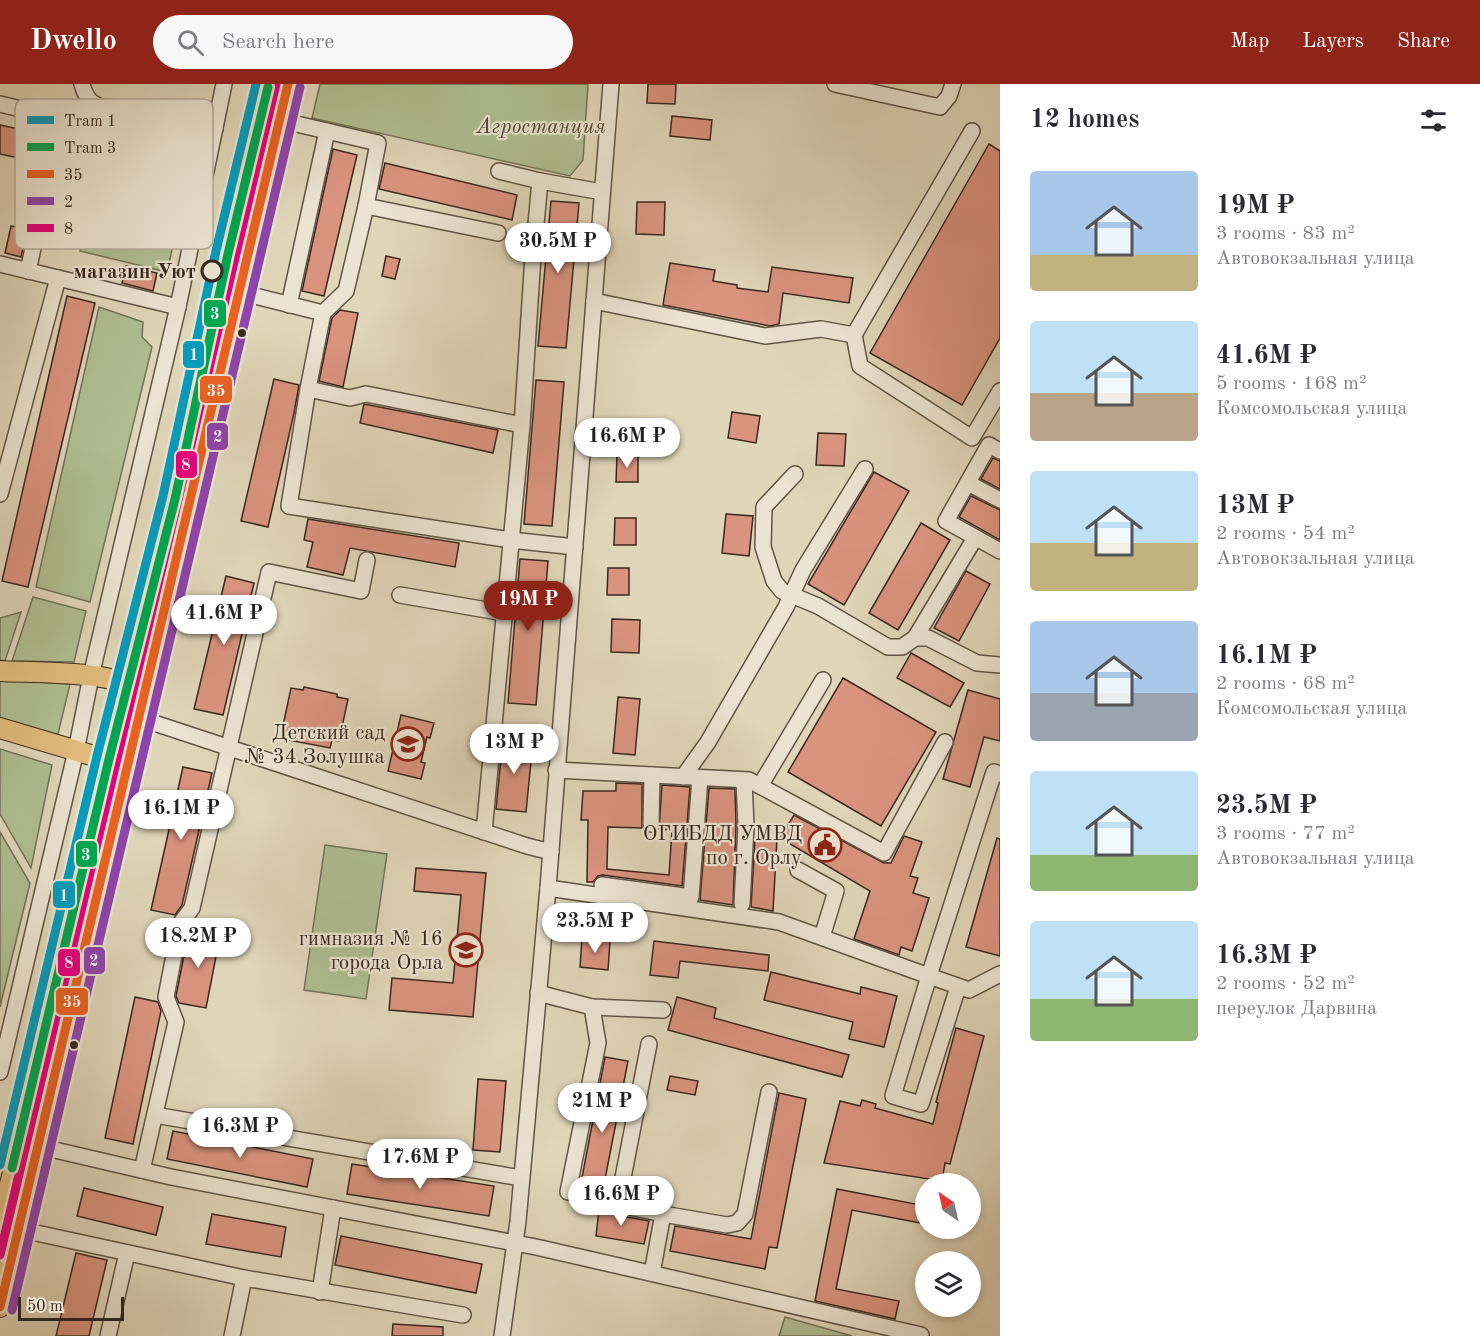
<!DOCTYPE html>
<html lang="en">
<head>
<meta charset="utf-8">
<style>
  :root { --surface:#fff; --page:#f7f7f7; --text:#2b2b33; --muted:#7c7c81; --accent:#8f2418 }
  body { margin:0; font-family:"Old Standard TT",serif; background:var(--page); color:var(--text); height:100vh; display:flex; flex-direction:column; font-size:22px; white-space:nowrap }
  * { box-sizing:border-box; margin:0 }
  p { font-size:20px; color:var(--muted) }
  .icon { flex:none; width:33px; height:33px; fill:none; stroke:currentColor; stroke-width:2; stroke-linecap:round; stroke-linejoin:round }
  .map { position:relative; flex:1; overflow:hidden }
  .side { display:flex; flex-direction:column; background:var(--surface); width:480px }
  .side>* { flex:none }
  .needle { width:39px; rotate:326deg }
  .controls { position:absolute; left:915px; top:1089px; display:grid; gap:12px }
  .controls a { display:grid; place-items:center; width:66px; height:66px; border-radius:50%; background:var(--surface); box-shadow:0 3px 9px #0003; font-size:30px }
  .scale { position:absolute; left:18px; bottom:15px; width:106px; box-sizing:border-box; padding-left:6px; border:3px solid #38281e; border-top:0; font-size:16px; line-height:21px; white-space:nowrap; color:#38281e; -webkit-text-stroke:4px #ebe4d2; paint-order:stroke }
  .price { position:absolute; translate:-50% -51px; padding:0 14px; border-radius:21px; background:#fff; color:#222; font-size:20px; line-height:39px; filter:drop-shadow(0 2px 3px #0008) }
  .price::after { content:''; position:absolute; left:50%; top:36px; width:18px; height:14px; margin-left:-9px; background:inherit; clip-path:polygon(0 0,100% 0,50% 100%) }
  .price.on { background:var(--accent); color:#fff }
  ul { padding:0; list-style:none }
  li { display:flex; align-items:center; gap:18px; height:150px; padding:0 30px }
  li span { display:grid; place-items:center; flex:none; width:168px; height:120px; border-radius:6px; color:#555 }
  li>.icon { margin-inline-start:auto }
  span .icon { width:72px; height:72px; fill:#fffc; stroke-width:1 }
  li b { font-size:26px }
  h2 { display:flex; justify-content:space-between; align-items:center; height:72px; padding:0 30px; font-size:26px }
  header { display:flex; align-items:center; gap:36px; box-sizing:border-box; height:84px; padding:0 30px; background:var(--accent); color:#fff }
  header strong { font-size:28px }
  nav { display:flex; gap:33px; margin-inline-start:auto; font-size:21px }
  .search { width:420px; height:54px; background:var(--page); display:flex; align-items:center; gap:15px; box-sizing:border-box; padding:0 21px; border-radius:33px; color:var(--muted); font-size:22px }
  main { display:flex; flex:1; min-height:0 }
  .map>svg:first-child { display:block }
  .green { fill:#afbe91; stroke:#747358; stroke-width:1.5 }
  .building { fill:#da937f; stroke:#38281e; stroke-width:1.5 }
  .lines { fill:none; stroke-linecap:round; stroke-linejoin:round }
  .minor-casing { stroke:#625445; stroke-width:18 }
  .major-casing { stroke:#38281e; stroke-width:22 }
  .minor { stroke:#ebe4d2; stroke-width:15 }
  .major { stroke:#e0bb7c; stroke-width:20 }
  .bus-1-casing { stroke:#ebe4d2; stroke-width:14 }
  .bus-2-casing { stroke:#ebe4d2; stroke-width:14 }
  .bus-3-casing { stroke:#ebe4d2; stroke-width:14 }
  .bus-1 { stroke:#e96222; stroke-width:9 }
  .bus-2 { stroke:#8e44ad; stroke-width:9 }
  .bus-3 { stroke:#e5007d; stroke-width:9 }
  .tram-1-casing { stroke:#ebe4d2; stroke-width:14 }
  .tram-2-casing { stroke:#ebe4d2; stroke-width:14 }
  .tram-1 { stroke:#069cbc; stroke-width:9 }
  .tram-2 { stroke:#00a651; stroke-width:9 }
  .stop-dot { fill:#ebe4d2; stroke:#38281e; stroke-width:3 }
  .bus-dot { fill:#38281e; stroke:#ebe4d2; stroke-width:2 }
  .labels { text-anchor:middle; stroke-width:4.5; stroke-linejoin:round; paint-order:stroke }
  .park-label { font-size:21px; font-style:italic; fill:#504635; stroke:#ebe4d2 }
  .stop-label { font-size:21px; font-weight:bold; fill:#38281e; stroke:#ebe4d2; text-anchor:end }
  .poi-label { font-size:21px; fill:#38281e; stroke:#ebe4d2; text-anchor:end }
  .key { fill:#ebe4d2; stroke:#b5ac9c; stroke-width:1.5 }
  .key-label { font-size:16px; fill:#38281e }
  .line-badge { stroke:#ebe4d2; stroke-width:2 }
  .badge-label { font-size:16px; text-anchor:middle; font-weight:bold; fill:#fff }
</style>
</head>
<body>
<header>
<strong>Dwello</strong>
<div class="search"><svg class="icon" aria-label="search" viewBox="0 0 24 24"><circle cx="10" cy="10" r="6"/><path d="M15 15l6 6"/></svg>Search here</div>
<nav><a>Map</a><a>Layers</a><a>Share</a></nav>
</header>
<main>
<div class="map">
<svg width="1000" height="1252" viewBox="0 0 1000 1252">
  <rect width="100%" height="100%" fill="#e0d6b9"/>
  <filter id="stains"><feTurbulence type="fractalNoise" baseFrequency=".00333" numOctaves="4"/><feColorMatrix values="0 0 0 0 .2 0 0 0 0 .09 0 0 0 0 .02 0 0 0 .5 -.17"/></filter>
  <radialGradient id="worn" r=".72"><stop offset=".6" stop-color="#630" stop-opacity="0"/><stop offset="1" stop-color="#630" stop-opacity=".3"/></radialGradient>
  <!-- green -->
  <g class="green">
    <polygon points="320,0 588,0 583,76 570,92 312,34"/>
    <polygon points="107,52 193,72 167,188 80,167"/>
    <polygon points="99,223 143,238 142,253 152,263 90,518 36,503"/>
    <polygon points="33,513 86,527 74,578 12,577"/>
    <polygon points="21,528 5,577 0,576 0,534"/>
    <polygon points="0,596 70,600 57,654 0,636"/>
    <polygon points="0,665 52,681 31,784 0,730"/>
    <polygon points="0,748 30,799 0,923"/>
    <polygon points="325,761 387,770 366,915 304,906"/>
    <polygon points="785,1233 852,1252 779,1252"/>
  </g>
  <!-- building -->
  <g class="building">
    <polygon points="648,0 676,0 675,20 647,19"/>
    <polygon points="672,32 712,36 710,56 670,52"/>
    <polygon points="0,41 88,60 85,73 94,75 76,156 50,151 64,84 0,70"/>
    <polygon points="989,60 1000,67 1000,254 962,321 870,269"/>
    <polygon points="333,65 357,71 324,212 302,207"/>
    <polygon points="385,79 517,111 512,136 379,105"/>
    <polygon points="551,117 579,119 566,264 538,262"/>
    <polygon points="637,118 665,118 664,151 636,150"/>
    <polygon points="11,142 27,145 21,173 5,169"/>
    <polygon points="386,172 400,175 395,195 382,192"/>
    <polygon points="670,179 715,186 713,197 737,201 737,204 768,208 772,183 853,194 849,219 783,209 779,240 770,242 663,221"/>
    <polygon points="126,182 157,189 153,207 122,199"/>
    <polygon points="67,212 95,219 28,503 2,497"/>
    <polygon points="340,226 358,229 343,303 319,297 332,234"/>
    <polygon points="274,295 299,301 294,329 268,443 241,437"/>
    <polygon points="536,296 564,298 552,442 524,440"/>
    <polygon points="364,320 498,346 493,369 360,339"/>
    <polygon points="732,328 760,332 756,359 728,354"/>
    <polygon points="818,349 846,350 844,382 816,381"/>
    <polygon points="617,371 638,371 638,398 616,398"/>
    <polygon points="993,374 1000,377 1000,405 981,395"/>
    <polygon points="874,388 909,407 844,521 808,500"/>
    <polygon points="971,412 1000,426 1000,456 959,433"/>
    <polygon points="726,430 753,432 749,472 722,469"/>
    <polygon points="615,434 636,434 636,461 614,461"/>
    <polygon points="308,435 459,459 455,483 350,464 343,491 307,483 313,458 304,456"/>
    <polygon points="921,439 950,456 898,546 869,529"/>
    <polygon points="520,475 548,477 536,621 508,619"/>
    <polygon points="608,484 629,484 629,511 607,511"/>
    <polygon points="966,487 990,500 959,557 934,544"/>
    <polygon points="226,492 254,499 223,631 194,625"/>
    <polygon points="612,535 640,536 639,569 611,568"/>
    <polygon points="911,569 964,599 950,623 897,594"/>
    <polygon points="843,594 936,648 881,742 788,688"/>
    <polygon points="304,603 337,610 337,613 348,615 339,657 332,656 330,664 288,656 290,647 282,646 291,604 303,606"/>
    <polygon points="968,606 1000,615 1000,657 984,653 970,703 943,695"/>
    <polygon points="618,613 640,615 635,671 613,669"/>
    <polygon points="401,631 434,639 430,654 427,653 421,678 425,679 421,695 388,687"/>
    <polygon points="503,654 533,657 526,728 496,725"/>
    <polygon points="183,683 212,689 182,821 175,831 151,826"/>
    <polygon points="616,699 642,700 642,744 608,743 607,785 669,791 672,746 659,745 662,701 690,703 682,802 603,791 598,792 593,798 587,798 588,736 581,736 583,707 616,707"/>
    <polygon points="709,704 735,705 736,742 733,821 700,816"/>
    <polygon points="794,731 884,779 891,779 904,752 922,758 910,792 918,794 913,809 929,814 912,867 901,863 899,871 854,855 870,807 780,754"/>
    <polygon points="755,754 777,755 773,827 751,823"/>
    <polygon points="997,754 1000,755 1000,872 966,863"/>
    <polygon points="416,784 486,789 473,933 389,926 392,894 453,899 461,811 414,807"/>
    <polygon points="189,846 220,852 206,924 179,919 176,912"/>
    <polygon points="582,854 610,857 608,886 580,883"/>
    <polygon points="654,857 769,871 768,887 680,877 678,894 650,891"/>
    <polygon points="771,888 860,910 861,903 897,912 884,963 849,955 853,938 764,916"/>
    <polygon points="135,913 158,918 161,927 133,1060 105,1054"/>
    <polygon points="677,913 716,924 714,934 849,971 842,993 668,946"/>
    <polygon points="956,944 984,952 950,1080 945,1079 942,1097 824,1079 840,1017 860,1022 862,1016 876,1020 875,1024 933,1040 938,1019 936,1018"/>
    <polygon points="605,973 628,977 599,1126 574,1122 580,1104"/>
    <polygon points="670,992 698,997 695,1011 667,1006"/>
    <polygon points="478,995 506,997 500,1068 473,1066"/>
    <polygon points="779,1009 806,1015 777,1164 769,1163 765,1185 670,1167 675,1142 751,1155"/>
    <polygon points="173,1047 313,1075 307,1103 167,1075"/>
    <polygon points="352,1080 494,1102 489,1132 347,1110"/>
    <polygon points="84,1104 163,1123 156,1151 77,1132"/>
    <polygon points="837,1105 926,1122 926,1140 852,1126 836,1205 899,1217 895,1235 815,1217"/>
    <polygon points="599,1126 619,1128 627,1133 649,1137 644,1160 596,1152"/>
    <polygon points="212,1130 286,1143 281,1173 206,1160"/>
    <polygon points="341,1152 482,1180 476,1209 335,1181"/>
    <polygon points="76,1169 107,1176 89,1252 56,1252"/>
    <polygon points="393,1240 443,1243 443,1252 392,1252"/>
  </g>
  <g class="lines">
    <!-- minor casing -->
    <g class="minor-casing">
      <g id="minor">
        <path d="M82,0C87,18 92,20 109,26"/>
        <polyline points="835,0 940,23 949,12 953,0"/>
        <polyline points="0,20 92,42 109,26 215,45"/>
        <polyline points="271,34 378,59 366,122 498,149"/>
        <polyline points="499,87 540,97 602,108"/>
        <polyline points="0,180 178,223"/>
        <polyline points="28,187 46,105"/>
        <polyline points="239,208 323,229 308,305 350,314 366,310 522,341"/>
        <polyline points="594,217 765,252 821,245 854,251 972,47"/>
        <polyline points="289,221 327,47"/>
        <polyline points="323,229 346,207 366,122"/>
        <polyline points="854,251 860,282 972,354 1000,307"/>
        <polyline points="308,305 289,422 511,456 575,463"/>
        <polyline points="1000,367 989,361 946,437 1000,467"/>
        <polyline points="795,390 764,423 763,463 774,497 782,507 818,522 888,563 902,563 915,554 928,554 977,579 1000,581"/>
        <polyline points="968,399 1000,416"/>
        <polyline points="0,410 58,194"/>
        <polyline points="400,511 504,529"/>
        <polyline points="915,554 975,454"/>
        <polyline points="139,634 527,762 551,768"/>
        <polyline points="556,686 749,696 884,769 945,658"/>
        <polyline points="683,693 708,658 786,523 803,486 865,385"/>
        <polyline points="760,702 823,596"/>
        <polyline points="651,740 652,691"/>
        <polyline points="484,748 522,341 533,172 540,97"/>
        <polyline points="798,786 836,807 822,853"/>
        <polyline points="602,801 691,813 700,694"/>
        <polyline points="548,804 779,838 929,892 994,688 1000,690"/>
        <polyline points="742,820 746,742 744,696"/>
        <polyline points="958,903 921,1020 893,1012 929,892 969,906 1000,890"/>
        <polyline points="538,909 592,923 598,959 568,1108"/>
        <polyline points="592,923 663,926"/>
        <polyline points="649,960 621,1104 621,1114 629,1123 663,1130 652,1189"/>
        <polyline points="0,988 76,667 91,592 178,223 224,0"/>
        <polyline points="155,1031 521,1094"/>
        <polyline points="29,1060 171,1093 536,1163 921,1251"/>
        <polyline points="142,1086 176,938 166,913 180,840 192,824 269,488 361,507 367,476"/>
        <polyline points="663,1130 727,1141 737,1139 745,1130 769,1008"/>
        <polyline points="18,1145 244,1194 463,1231"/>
        <polyline points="320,1208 333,1124"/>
        <polyline points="108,1252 127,1169"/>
        <polyline points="232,1252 244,1194"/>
        <polyline points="502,1252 518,1137 548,804 611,0"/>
      </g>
    </g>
    <!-- major casing -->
    <g class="major-casing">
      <g id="major">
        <path d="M0,587C32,589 116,586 138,607"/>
        <polyline points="0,644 111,677"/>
        <polyline points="0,1142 130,600 268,0"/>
        <polyline points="0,1223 288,0"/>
      </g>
    </g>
    <!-- minor -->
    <use href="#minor" class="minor"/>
    <!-- major -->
    <use href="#major" class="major"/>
    <!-- bus-1 casing -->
    <g class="bus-1-casing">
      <polyline id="bus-1" points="0,1223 288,0"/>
    </g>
    <!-- bus-2 casing -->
    <g class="bus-2-casing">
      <polyline id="bus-2" points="12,1226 300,3"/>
    </g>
    <!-- bus-3 casing -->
    <g class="bus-3-casing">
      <polyline id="bus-3" points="0,1171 276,0"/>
    </g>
    <!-- bus-1 -->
    <use href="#bus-1" class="bus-1"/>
    <!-- bus-2 -->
    <use href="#bus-2" class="bus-2"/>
    <!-- bus-3 -->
    <use href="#bus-3" class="bus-3"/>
    <!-- tram-1 casing -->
    <g class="tram-1-casing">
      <polyline id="tram-1" points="0,1081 97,672 163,412 216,167 256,0"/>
    </g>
    <!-- tram-2 casing -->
    <g class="tram-2-casing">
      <polyline id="tram-2" points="12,1084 109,675 175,415 228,170 268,3"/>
    </g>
    <!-- tram-1 -->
    <use href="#tram-1" class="tram-1"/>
    <!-- tram-2 -->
    <use href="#tram-2" class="tram-2"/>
  </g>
  <!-- icons -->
  <defs>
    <g id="school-ring" transform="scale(1.725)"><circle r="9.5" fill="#ebe4d2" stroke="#8f2418" stroke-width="1.5"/><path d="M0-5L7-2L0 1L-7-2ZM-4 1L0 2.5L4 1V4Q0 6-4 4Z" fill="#8f2418"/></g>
    <g id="civic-ring" transform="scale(1.725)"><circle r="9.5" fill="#ebe4d2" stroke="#8f2418" stroke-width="1.5"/><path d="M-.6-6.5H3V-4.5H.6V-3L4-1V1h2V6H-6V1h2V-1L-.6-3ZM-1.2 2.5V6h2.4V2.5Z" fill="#8f2418"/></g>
  </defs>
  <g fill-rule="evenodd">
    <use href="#school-ring" x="408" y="660"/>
    <use href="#civic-ring" x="825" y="761"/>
    <use href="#school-ring" x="466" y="866"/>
  </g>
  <!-- markers -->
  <circle class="stop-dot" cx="212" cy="187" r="10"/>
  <g class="bus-dot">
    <circle cx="242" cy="249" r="5"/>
    <circle cx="74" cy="961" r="5"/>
  </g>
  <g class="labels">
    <!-- park labels -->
    <g class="park-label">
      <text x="541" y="49">Агростанция</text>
    </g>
    <!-- stop labels -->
    <g class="stop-label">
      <text x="196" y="194">магазин Уют</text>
    </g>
    <!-- poi labels -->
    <g class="poi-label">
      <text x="385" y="655">Детский сад<tspan x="385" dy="24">№ 34 Золушка</tspan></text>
      <text x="802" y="756">ОГИБДД УМВД<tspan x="802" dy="24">по г. Орлу</tspan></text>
      <text x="443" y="861">гимназия № 16<tspan x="443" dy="24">города Орла</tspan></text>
    </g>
  </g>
  <!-- legend -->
  <rect x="15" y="15" width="198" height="150" rx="9" class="key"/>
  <rect x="27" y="32" width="27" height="8" fill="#069cbc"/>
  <rect x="27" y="59" width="27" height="8" fill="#00a651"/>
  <rect x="27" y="86" width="27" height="8" fill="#e96222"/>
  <rect x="27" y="113" width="27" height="8" fill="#8e44ad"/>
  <rect x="27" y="140" width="27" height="8" fill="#e5007d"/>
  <g class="key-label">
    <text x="64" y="42">Tram 1</text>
    <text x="64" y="69">Tram 3</text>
    <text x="64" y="96">35</text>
    <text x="64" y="123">2</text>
    <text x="64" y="150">8</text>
  </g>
  <g class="line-badge">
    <rect x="203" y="215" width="24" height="29" rx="6" fill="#00a651"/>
    <rect x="182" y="256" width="23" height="29" rx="6" fill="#069cbc"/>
    <rect x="199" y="291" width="34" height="29" rx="6" fill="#e96222"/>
    <rect x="206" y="338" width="23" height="29" rx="6" fill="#8e44ad"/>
    <rect x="175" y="366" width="23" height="29" rx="6" fill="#e5007d"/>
    <rect x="75" y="756" width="23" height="28" rx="6" fill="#00a651"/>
    <rect x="52" y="796" width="24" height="29" rx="6" fill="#069cbc"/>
    <rect x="83" y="862" width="23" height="29" rx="6" fill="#8e44ad"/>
    <rect x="57" y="864" width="24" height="29" rx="6" fill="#e5007d"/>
    <rect x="55" y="903" width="34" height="29" rx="6" fill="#e96222"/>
  </g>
  <g class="badge-label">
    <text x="215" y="235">3</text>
    <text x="194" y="276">1</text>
    <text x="216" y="312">35</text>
    <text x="218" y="358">2</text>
    <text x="186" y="386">8</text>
    <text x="86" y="776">3</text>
    <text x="64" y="817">1</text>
    <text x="94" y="882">2</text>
    <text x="69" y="884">8</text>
    <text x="72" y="923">35</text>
  </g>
  <rect width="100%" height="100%" filter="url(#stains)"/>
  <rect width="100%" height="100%" fill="url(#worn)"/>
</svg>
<div class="controls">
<a><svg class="needle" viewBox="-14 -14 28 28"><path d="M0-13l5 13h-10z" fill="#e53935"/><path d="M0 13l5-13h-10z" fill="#7c7c81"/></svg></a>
<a><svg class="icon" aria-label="layers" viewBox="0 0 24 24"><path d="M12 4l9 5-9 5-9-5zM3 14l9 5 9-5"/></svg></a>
</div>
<div class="scale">50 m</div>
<b class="price" style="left:558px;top:190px">30.5M ₽</b>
<b class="price" style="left:627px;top:385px">16.6M ₽</b>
<b class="price on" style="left:528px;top:548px">19M ₽</b>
<b class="price" style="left:224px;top:562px">41.6M ₽</b>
<b class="price" style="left:514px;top:691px">13M ₽</b>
<b class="price" style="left:181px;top:757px">16.1M ₽</b>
<b class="price" style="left:595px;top:870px">23.5M ₽</b>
<b class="price" style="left:198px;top:885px">18.2M ₽</b>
<b class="price" style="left:602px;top:1050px">21M ₽</b>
<b class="price" style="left:240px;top:1075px">16.3M ₽</b>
<b class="price" style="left:420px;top:1106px">17.6M ₽</b>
<b class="price" style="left:621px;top:1143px">16.6M ₽</b>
</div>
<section class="side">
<h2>12 homes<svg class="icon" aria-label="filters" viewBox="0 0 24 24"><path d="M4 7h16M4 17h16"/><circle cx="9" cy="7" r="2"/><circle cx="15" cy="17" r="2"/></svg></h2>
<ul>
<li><span style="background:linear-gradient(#a9c7e8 70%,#c2b280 0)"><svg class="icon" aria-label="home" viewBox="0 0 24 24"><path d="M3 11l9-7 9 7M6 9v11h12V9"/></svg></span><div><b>19M ₽</b><p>3 rooms · 83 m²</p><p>Автовокзальная улица</p></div></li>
<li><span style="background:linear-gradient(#bfe0f5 60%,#b9a48a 0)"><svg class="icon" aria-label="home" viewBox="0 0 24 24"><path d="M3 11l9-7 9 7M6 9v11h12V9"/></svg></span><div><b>41.6M ₽</b><p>5 rooms · 168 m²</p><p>Комсомольская улица</p></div></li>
<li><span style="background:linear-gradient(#bfe0f5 60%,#c2b280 0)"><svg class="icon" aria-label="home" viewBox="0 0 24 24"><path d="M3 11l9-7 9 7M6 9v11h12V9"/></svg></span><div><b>13M ₽</b><p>2 rooms · 54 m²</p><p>Автовокзальная улица</p></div></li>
<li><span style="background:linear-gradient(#a9c7e8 60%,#9aa5b1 0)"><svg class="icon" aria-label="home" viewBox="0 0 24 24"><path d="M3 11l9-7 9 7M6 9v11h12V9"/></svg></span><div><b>16.1M ₽</b><p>2 rooms · 68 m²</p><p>Комсомольская улица</p></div></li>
<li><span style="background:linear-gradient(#bfe0f5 70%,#8fb573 0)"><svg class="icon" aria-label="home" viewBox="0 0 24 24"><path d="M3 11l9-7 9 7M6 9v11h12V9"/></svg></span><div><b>23.5M ₽</b><p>3 rooms · 77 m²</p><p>Автовокзальная улица</p></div></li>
<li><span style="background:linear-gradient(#bfe0f5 65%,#8fb573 0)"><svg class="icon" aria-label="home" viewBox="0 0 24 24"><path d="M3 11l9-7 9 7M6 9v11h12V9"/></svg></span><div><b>16.3M ₽</b><p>2 rooms · 52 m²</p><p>переулок Дарвина</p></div></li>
</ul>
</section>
</main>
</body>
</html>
